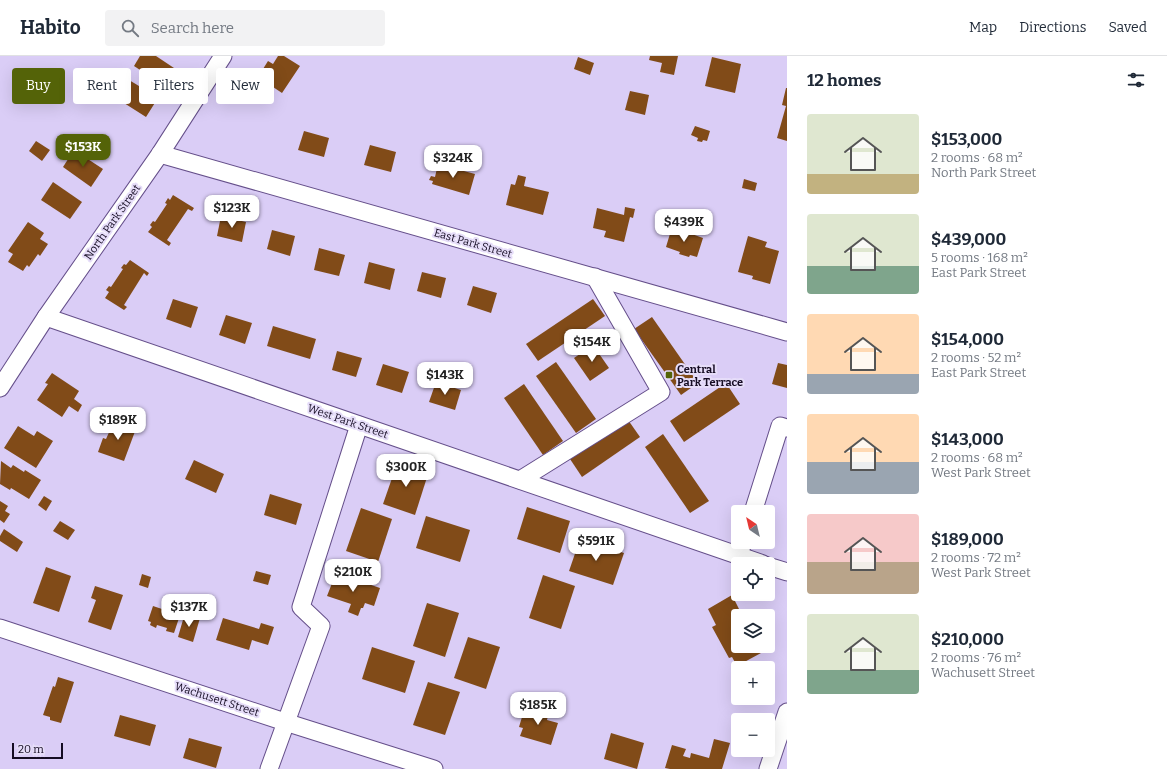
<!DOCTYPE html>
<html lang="en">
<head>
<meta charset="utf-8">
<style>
  :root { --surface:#fff; --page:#f2f2f3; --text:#1f2937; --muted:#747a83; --line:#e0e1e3; --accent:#546308 }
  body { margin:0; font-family:Bitter,serif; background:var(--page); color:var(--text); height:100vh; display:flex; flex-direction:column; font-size:15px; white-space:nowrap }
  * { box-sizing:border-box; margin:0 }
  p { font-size:13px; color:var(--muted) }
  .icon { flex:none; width:22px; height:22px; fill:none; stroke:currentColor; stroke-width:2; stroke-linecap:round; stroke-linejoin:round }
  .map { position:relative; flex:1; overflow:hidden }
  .panel { display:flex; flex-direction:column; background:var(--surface); width:380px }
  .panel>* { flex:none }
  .banner { position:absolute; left:12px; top:12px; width:380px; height:36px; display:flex; gap:8px }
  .needle { width:26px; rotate:325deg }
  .buttons { position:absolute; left:731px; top:449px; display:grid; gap:8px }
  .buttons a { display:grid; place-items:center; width:44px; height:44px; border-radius:4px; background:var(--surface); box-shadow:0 4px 16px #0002; font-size:20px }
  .scale { position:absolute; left:12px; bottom:10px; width:51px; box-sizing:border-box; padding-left:4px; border:2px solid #150c23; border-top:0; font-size:11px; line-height:14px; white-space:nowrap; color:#150c23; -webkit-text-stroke:3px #e6ddf9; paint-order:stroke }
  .price { position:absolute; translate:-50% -34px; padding:0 9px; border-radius:8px; background:#fff; color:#222; font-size:13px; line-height:26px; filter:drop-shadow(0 1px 2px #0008) }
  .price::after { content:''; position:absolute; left:50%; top:24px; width:12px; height:9px; margin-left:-6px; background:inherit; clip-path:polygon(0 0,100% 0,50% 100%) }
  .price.active { background:var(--accent); color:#fff }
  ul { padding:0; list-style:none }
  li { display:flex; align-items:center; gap:12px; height:100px; padding:0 20px }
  li span { display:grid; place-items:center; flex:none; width:112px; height:80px; border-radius:4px; color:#555 }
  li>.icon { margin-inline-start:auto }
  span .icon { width:48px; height:48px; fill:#fffc; stroke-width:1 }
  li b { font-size:17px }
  h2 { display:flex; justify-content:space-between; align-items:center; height:48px; padding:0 20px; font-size:17px }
  .chip { padding:0 14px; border-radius:4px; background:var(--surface); box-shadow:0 4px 16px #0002; font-size:14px; line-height:36px }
  .chip.active { background:var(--accent); color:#fff }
  header { display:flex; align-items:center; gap:24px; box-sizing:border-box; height:56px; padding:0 20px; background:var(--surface); border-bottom:1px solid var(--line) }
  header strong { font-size:19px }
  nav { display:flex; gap:22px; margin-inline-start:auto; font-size:14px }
  .search { width:280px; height:36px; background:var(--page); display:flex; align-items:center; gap:10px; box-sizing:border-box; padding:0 14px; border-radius:4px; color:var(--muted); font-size:15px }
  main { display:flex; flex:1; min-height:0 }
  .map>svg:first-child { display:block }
  .building { fill:#814b18 }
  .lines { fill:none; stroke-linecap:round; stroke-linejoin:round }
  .minor-casing { stroke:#654f8a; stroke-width:19 }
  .minor { stroke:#fff; stroke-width:17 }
  .poi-dot { fill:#546308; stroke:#e6ddf9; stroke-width:1.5 }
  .labels { text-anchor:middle; stroke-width:4; stroke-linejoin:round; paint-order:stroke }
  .street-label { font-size:11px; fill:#150c23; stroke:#e6ddf9 }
  .poi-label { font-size:11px; font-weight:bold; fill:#150c23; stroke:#e6ddf9; text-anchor:start }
</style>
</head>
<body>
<header>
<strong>Habito</strong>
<div class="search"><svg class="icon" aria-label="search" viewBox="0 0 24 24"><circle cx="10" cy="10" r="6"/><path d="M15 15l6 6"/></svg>Search here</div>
<nav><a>Map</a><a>Directions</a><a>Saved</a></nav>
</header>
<main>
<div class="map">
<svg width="787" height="713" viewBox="0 0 787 713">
  <rect width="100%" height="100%" fill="#dacdf6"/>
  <!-- building -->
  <g class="building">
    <polygon points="140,0 156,0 177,14 166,31 134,10"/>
    <polygon points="278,0 284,0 300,10 282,37 258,21 268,5 273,8"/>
    <polygon points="650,0 678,0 674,19 660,16 662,7 649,4"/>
    <polygon points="578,1 594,7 590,19 574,13"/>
    <polygon points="712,1 741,8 735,37 705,30"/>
    <polygon points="82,17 102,30 95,40 75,27"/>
    <polygon points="124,21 139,30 142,25 150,30 147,35 158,42 146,61 113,40"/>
    <polygon points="786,32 787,32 787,85 777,82 786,50 782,49"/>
    <polygon points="630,35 649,39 645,59 625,54"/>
    <polygon points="695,70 710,75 707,85 703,84 702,86 697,85 698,82 691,79"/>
    <polygon points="304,75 329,82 324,101 298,94"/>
    <polygon points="36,85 50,94 42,105 29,95"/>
    <polygon points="370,89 396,96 391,116 364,109"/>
    <polygon points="74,94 103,113 91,131 63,111"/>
    <polygon points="438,108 475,118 469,139 432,128 433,125 429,124 431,120 435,121"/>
    <polygon points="518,119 526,121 524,130 549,136 543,159 506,149 511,128 515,129"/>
    <polygon points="744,123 757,127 755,135 742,132"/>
    <polygon points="53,126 82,146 70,163 41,144"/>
    <polygon points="173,139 194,152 192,155 188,153 167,184 171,187 169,190 148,176 152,171 150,169 153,165 155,166 167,148 165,147 168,142 170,144"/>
    <polygon points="625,151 635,153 633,162 630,161 624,186 604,181 606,175 593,172 597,152 624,159"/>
    <polygon points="221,160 246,166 242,186 217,180"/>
    <polygon points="28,166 44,177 40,183 48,188 40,200 38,198 29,211 27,209 23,215 8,206 13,198 8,195"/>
    <polygon points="672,171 703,182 697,201 690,199 689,201 679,198 680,196 666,191"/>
    <polygon points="272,174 295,180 290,200 267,193"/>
    <polygon points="748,180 767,186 765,191 779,195 770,228 752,223 753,220 738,216"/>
    <polygon points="319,192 345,199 339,220 314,214"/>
    <polygon points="130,204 149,217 147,220 144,217 124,249 127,251 124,254 105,242 109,236 106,234 109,230 111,231 123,213 121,212 124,208 126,209"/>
    <polygon points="369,206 395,213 390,234 364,227"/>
    <polygon points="422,216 446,222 441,242 417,235"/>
    <polygon points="473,230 497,237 491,257 467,249"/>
    <polygon points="173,243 198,251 191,272 166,263"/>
    <polygon points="593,243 605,260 538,305 526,288"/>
    <polygon points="226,259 252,267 245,288 219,279"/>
    <polygon points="652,261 698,327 681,339 634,273"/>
    <polygon points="273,270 316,283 310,303 267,290"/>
    <polygon points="593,289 609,312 590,325 574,302"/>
    <polygon points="337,295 362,302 356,321 332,314"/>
    <polygon points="556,306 596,363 576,377 536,320"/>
    <polygon points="778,307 787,309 787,332 772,328"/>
    <polygon points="383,308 409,316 402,337 376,329"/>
    <polygon points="52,317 79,335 74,343 82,349 78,356 69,350 62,361 37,344 48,328 45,327"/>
    <polygon points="436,326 461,334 455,354 429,346"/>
    <polygon points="726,327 740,348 684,386 670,365"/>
    <polygon points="524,328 563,385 543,399 504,342"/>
    <polygon points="626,361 640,381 582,421 568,400"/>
    <polygon points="119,363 137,370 124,405 98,396 103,382 106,383 111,372 115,374"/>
    <polygon points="18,370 34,380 37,375 53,385 36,412 4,392"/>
    <polygon points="663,378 709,445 690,457 645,391"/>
    <polygon points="194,404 224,418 216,437 185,423"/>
    <polygon points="1,405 11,412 13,409 24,416 25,414 41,424 29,443 11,432 10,434 0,428"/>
    <polygon points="398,405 429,415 415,459 383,448"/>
    <polygon points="270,438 302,448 296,469 264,459"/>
    <polygon points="44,440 52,445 46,455 38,449"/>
    <polygon points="0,445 8,450 5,455 10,458 4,467 0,464"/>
    <polygon points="527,451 570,465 560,497 517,483"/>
    <polygon points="361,452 392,463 378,506 346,495"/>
    <polygon points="426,460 470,474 460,506 416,492"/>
    <polygon points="60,465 75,474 68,484 53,475"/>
    <polygon points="4,473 23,486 17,496 0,485 0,480"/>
    <polygon points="580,483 624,497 613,529 569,515"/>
    <polygon points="46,511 71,520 59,556 33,547"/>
    <polygon points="256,515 271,519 268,529 253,525"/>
    <polygon points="336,517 380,532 374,550 365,547 363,552 361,552 358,560 348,556 351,548 327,540"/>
    <polygon points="142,518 151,521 148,532 139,529"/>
    <polygon points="543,519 575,530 561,573 529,562"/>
    <polygon points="95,530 123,539 111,574 88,566 96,544 91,542"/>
    <polygon points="732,539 741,557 747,554 750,560 738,560 738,590 757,590 761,597 737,610 732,601 729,602 712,571 716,569 708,553"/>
    <polygon points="427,547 459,557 445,601 413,590"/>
    <polygon points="153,550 180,559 174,577 166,575 167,572 157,569 156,572 150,569 151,566 148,565"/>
    <polygon points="185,557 200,562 193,586 178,581"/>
    <polygon points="223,562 259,573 261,567 274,571 268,589 252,584 249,594 216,584"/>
    <polygon points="468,581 500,591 486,633 454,622"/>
    <polygon points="372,591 415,605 405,637 362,623"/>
    <polygon points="58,621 74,626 61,667 50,664 50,661 43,659 53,630 55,631"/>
    <polygon points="428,626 460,636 445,679 413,669"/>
    <polygon points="540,648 550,652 547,664 558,667 551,689 520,680 523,672 519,671 522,661 520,661 521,654 537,659"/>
    <polygon points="120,659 156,669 150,690 114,680"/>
    <polygon points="611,677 644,687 637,713 604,703"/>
    <polygon points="189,682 222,691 216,712 183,702"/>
    <polygon points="714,683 730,687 722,713 670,713 665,712 672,689 686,693 683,700 690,702 691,697 709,702"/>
  </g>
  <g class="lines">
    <!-- minor casing -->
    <g class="minor-casing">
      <g id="minor">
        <polyline points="160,98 787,276"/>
        <polyline points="46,261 763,508"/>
        <polyline points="0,332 46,261 160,98 223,0"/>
        <polyline points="520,424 661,336 595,221"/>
        <polyline points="753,456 780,370 787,372"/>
        <polyline points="739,500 743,486"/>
        <polyline points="768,510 787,516"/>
        <polyline points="0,572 285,666 434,713"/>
        <polyline points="269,713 321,570 301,551 359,369"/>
        <polyline points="768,713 787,656"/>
      </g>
    </g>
    <!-- minor -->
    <use href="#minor" class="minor"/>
  </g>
  <!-- markers -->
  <rect class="poi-dot" x="665" y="315" width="8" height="8" rx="2"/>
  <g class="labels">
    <!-- street labels -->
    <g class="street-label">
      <text transform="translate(112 166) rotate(-55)" y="4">North Park Street</text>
      <text transform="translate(473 187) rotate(16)" y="4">East Park Street</text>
      <text transform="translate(348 365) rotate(19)" y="4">West Park Street</text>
      <text transform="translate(217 643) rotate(18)" y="4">Wachusett Street</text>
    </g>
    <!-- poi labels -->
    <g class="poi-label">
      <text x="677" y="317">Central<tspan x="677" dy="13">Park Terrace</tspan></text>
    </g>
  </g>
</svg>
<div class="buttons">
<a><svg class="needle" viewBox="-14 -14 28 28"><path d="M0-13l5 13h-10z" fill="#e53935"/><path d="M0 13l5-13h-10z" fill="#747a83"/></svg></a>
<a><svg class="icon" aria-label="locate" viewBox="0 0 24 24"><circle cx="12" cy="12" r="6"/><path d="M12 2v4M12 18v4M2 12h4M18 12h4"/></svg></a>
<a><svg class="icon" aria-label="layers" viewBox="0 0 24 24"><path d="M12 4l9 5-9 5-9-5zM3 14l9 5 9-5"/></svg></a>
<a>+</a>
<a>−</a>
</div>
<div class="scale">20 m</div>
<b class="price active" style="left:83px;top:112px">$153K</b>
<b class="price" style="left:453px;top:123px">$324K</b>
<b class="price" style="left:232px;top:173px">$123K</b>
<b class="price" style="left:684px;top:187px">$439K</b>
<b class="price" style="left:592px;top:307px">$154K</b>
<b class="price" style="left:445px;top:340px">$143K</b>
<b class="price" style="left:118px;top:385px">$189K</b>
<b class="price" style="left:406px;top:432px">$300K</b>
<b class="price" style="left:596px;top:506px">$591K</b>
<b class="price" style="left:353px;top:537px">$210K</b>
<b class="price" style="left:189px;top:572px">$137K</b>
<b class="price" style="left:538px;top:670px">$185K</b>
<div class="banner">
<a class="chip active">Buy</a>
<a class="chip">Rent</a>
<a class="chip">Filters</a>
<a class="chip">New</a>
</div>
</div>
<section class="panel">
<h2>12 homes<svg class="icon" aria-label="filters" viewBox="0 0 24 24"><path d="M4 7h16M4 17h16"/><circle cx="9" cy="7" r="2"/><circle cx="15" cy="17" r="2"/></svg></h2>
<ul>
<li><span style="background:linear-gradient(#dfe7d0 75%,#c2b280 0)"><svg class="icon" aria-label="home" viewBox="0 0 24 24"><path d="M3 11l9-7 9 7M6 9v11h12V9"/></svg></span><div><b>$153,000</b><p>2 rooms · 68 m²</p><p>North Park Street</p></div></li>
<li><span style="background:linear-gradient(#dfe7d0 65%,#7fa58c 0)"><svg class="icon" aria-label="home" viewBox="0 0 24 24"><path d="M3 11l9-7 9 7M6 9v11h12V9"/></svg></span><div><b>$439,000</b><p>5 rooms · 168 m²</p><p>East Park Street</p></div></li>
<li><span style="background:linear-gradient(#ffd9b3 75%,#9aa5b1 0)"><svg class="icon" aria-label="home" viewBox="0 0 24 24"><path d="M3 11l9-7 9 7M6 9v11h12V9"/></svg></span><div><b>$154,000</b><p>2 rooms · 52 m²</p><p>East Park Street</p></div></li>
<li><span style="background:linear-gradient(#ffd9b3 60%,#9aa5b1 0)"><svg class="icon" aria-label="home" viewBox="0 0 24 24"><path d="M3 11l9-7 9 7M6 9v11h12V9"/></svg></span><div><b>$143,000</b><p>2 rooms · 68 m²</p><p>West Park Street</p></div></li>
<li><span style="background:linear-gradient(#f6c9c9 60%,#b9a48a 0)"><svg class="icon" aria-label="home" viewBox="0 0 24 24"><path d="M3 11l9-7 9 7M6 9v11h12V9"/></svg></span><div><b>$189,000</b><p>2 rooms · 72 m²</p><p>West Park Street</p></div></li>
<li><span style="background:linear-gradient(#dfe7d0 70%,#7fa58c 0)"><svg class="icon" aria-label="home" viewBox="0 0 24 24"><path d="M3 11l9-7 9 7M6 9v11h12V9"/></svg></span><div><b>$210,000</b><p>2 rooms · 76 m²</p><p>Wachusett Street</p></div></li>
</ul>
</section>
</main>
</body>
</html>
